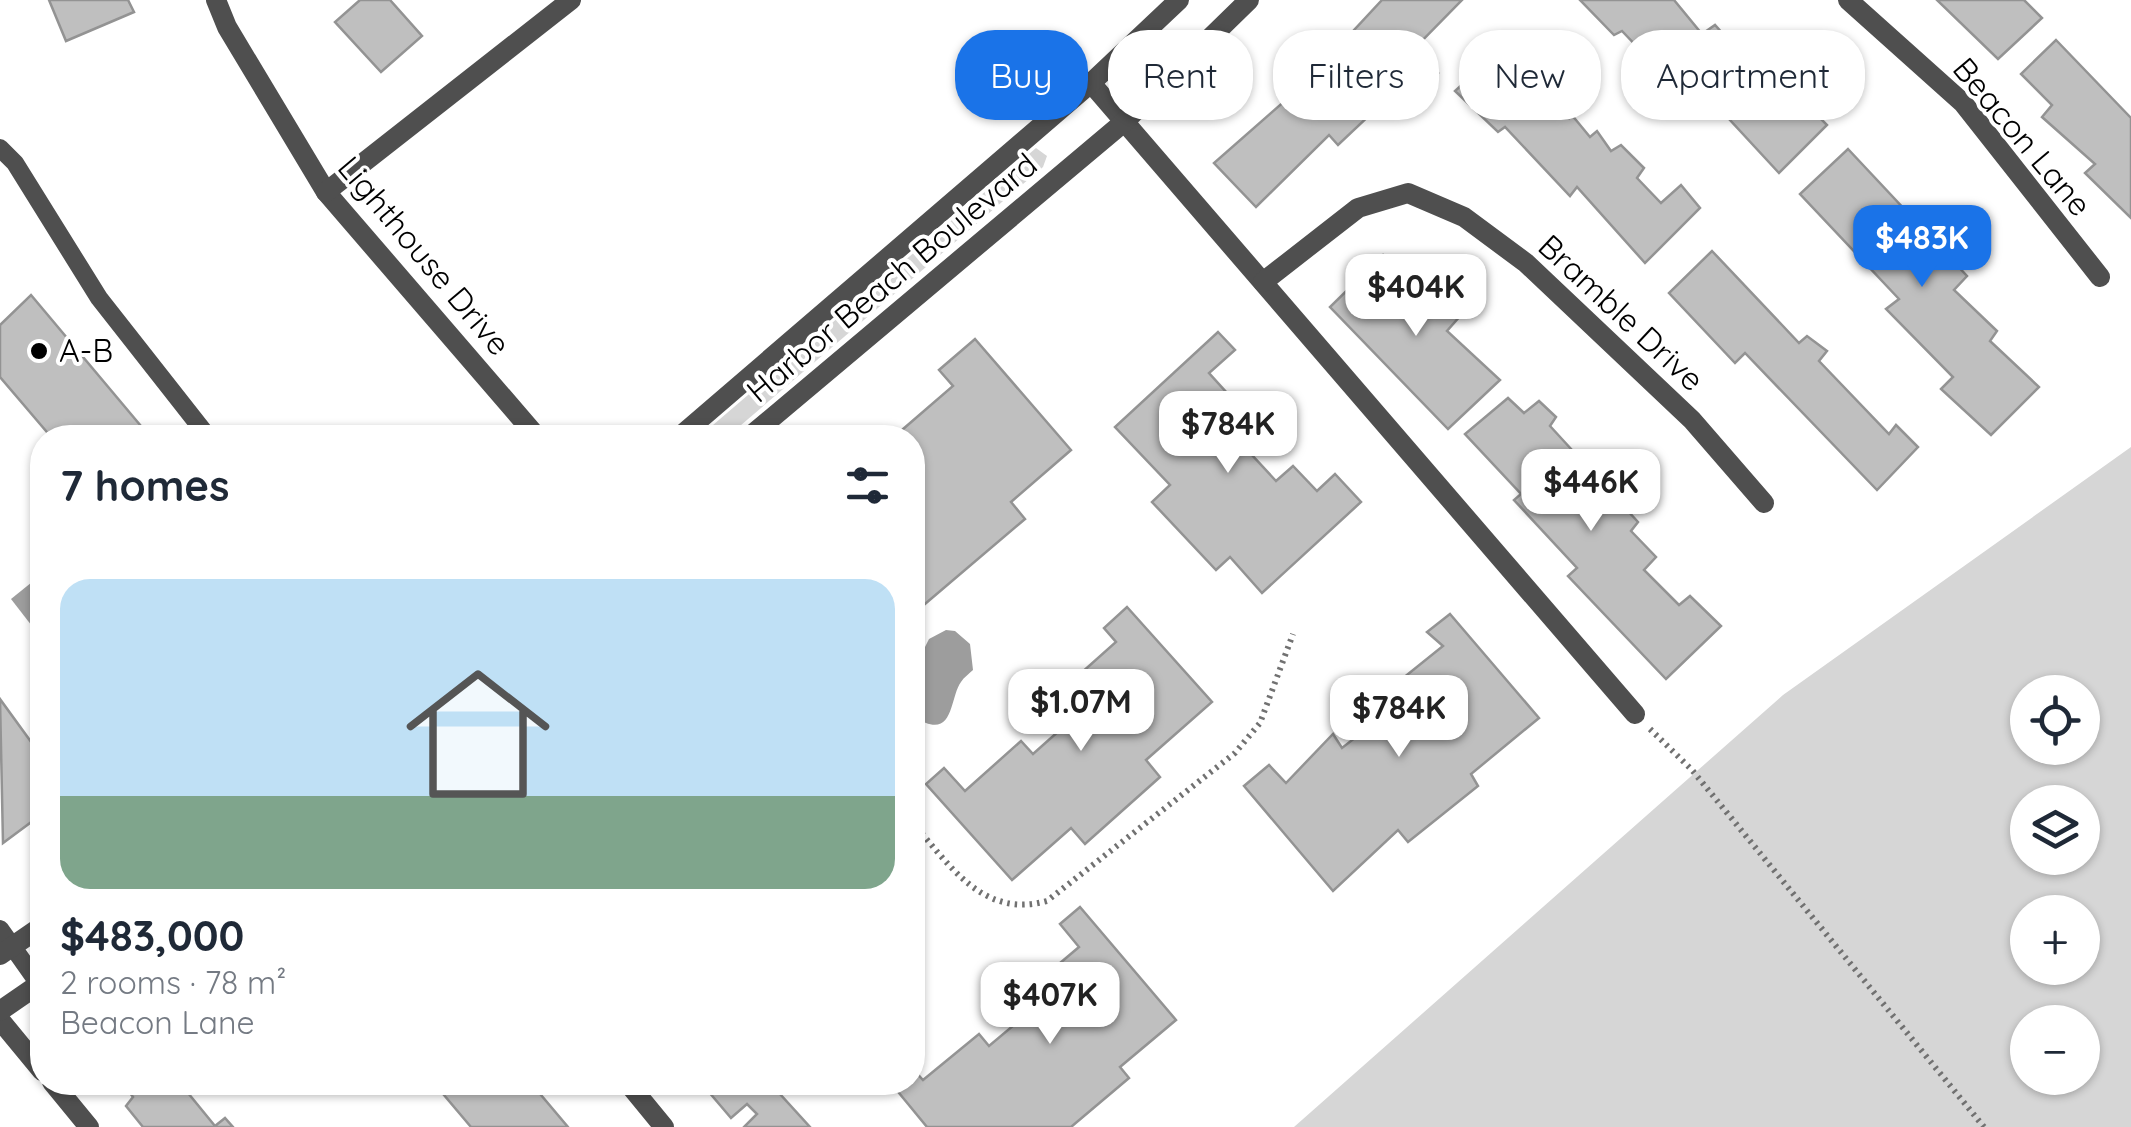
<!DOCTYPE html>
<html lang="en">
<head>
<meta charset="utf-8">
<style>
  :root { --surface:#fff; --page:#f2f2f3; --text:#1f2937; --muted:#747a83; --accent:#1a73e8 }
  body { margin:0; font-family:Quicksand,sans-serif; background:var(--page); color:var(--text); height:100vh; display:flex; flex-direction:column; font-size:38px; white-space:nowrap }
  * { box-sizing:border-box; margin:0 }
  p { font-size:32px; color:var(--muted) }
  .icon { flex:none; width:55px; height:55px; fill:none; stroke:currentColor; stroke-width:2; stroke-linecap:round; stroke-linejoin:round }
  .map { position:relative; flex:1; overflow:hidden }
  .drawer { position:absolute; left:30px; top:425px; width:895px; height:670px; display:flex; flex-direction:column; background:var(--surface); border-radius:40px; box-shadow:0 2px 8px #0004 }
  .drawer>* { flex:none }
  .banner { position:absolute; left:955px; top:30px; width:950px; height:90px; display:flex; gap:20px }
  .controls { position:absolute; left:2010px; top:675px; display:grid; gap:20px }
  .controls a { display:grid; place-items:center; width:90px; height:90px; border-radius:50%; background:var(--surface); box-shadow:0 2px 8px #0004; font-size:50px }
  .price { position:absolute; translate:-50% -85px; padding:0 22px; border-radius:20px; background:#fff; color:#222; font-size:32px; line-height:65px; filter:drop-shadow(0 2px 5px #0008) }
  .price::after { content:''; position:absolute; left:50%; top:60px; width:30px; height:22px; margin-left:-15px; background:inherit; clip-path:polygon(0 0,100% 0,50% 100%) }
  .price.current { background:var(--accent); color:#fff }
  ul { padding:0; list-style:none }
  li { display:grid; align-content:center; gap:20px; height:530px; padding:0 30px }
  li span { display:grid; place-items:center; height:310px; border-radius:30px; color:#555 }
  li>.icon { margin-inline-start:auto }
  span .icon { width:180px; height:180px; fill:#fffc; stroke-width:1 }
  li b { font-size:42px }
  h2 { display:flex; justify-content:space-between; align-items:center; height:120px; padding:0 30px; font-size:42px }
  .chip { padding:0 35px; border-radius:40px; background:var(--surface); box-shadow:0 2px 8px #0004; font-size:35px; line-height:90px }
  .chip.current { background:var(--accent); color:#fff }
  .map>svg:first-child { display:block }
  .green { fill:#d6d6d6; fill-rule:evenodd }
  .water { fill:#9d9d9d }
  .building { fill:#bfbfbf; stroke:#939393; stroke-width:2.5 }
  .lines { fill:none; stroke-linecap:round; stroke-linejoin:round }
  .path { stroke:#717171; stroke-width:6; stroke-dasharray:2.5 5; stroke-linecap:butt }
  .service { stroke:#4f4f4f; stroke-width:18 }
  .minor { stroke:#4f4f4f; stroke-width:20 }
  .tertiary { stroke:#4f4f4f; stroke-width:20 }
  .poi-dot { fill:#000; stroke:#fff; stroke-width:4 }
  .labels { text-anchor:middle; stroke-width:8; stroke-linejoin:round; paint-order:stroke }
  .street-label { font-size:32px; fill:#000; stroke:#fff }
  .poi-label { font-size:32px; fill:#000; stroke:#fff; text-anchor:start }
</style>
</head>
<body>
<div class="map">
<svg width="2131" height="1127" viewBox="0 0 2131 1127">
  <rect width="100%" height="100%" fill="#fff"/>
  <!-- green -->
  <g class="green">
    <polygon points="1036,148 1047,156 1043,167 727,437 699,437"/>
    <path d="M2131,447V1127H1294L1783,695ZM2028,692H2082V748H2028ZM2028,802H2082V858H2028ZM2028,912H2082V968H2028ZM2028,1022H2082V1078H2028Z"/>
  </g>
  <!-- water -->
  <g class="water">
    <polygon points="42,574 42,639 11,599"/>
    <path d="M946,630L955,631L970,644L973,670C969,674 964,677 961,682C949,698 955,744 913,716V656L920,657L929,639Z"/>
  </g>
  <!-- building -->
  <g class="building">
    <polygon points="49,0 128,0 134,12 66,41"/>
    <polygon points="360,0 390,0 422,36 381,72 335,22"/>
    <polygon points="1382,0 1462,0 1414,49 1438,73 1411,103 1343,42"/>
    <polygon points="1580,0 1674,0 1702,34 1715,25 1749,63 1758,55 1827,125 1779,173 1716,105 1702,115 1622,31 1614,35"/>
    <polygon points="1937,0 2024,0 2042,18 1998,59"/>
    <polygon points="1516,35 1536,61 1528,74 1569,118 1571,114 1590,137 1597,131 1611,151 1621,145 1644,168 1637,178 1661,203 1681,185 1700,208 1645,263 1577,187 1570,196 1505,127 1498,132 1455,91"/>
    <polygon points="2056,40 2131,118 2131,218 2085,173 2095,164 2042,117 2052,105 2021,74"/>
    <polygon points="1328,63 1373,112 1338,145 1329,135 1256,207 1214,163"/>
    <polygon points="1848,149 1967,276 1954,290 1997,331 1990,341 2039,387 1991,435 1941,389 1953,377 1886,309 1899,299 1800,194"/>
    <polygon points="1712,251 1799,343 1807,336 1827,351 1819,361 1889,434 1896,425 1918,447 1877,490 1745,353 1735,363 1669,293"/>
    <polygon points="1383,255 1407,284 1421,272 1461,315 1447,331 1500,380 1448,429 1330,307"/>
    <polygon points="31,295 151,438 52,438 0,377 0,325"/>
    <polygon points="1218,332 1235,350 1209,373 1256,425 1239,441 1276,481 1293,466 1317,491 1335,474 1361,502 1262,593 1230,557 1216,570 1152,502 1170,485 1115,427"/>
    <polygon points="975,339 1071,450 1011,502 1025,519 912,615 912,456 919,450 902,430 953,386 939,370"/>
    <polygon points="1508,398 1524,413 1539,401 1556,417 1550,426 1638,522 1631,531 1656,557 1644,570 1679,605 1690,596 1721,626 1666,679 1568,576 1577,568 1514,500 1521,494 1465,434"/>
    <polygon points="1127,607 1212,702 1146,760 1160,777 1085,844 1071,828 1012,880 926,784 944,768 965,791 1021,741 1033,754 1088,705 1070,683 1116,642 1104,628"/>
    <polygon points="1450,614 1539,718 1471,774 1478,786 1408,842 1398,830 1333,891 1244,786 1269,765 1286,783 1333,734 1342,748 1401,702 1387,691 1443,646 1427,632"/>
    <polygon points="0,699 42,757 42,814 3,843"/>
    <polygon points="1080,907 1176,1020 1120,1067 1129,1078 1071,1127 927,1127 890,1082 912,1082 912,1068 923,1080 979,1034 989,1046 1051,994 1040,980 1079,947 1060,924"/>
    <polygon points="122,1082 179,1082 215,1126 225,1118 233,1127 143,1127 126,1106 133,1097"/>
    <polygon points="433,1082 530,1082 568,1127 471,1127"/>
    <polygon points="706,1082 769,1082 810,1127 744,1127 757,1114 747,1104 731,1118 703,1085"/>
  </g>
  <g class="lines">
    <!-- path -->
    <g class="path">
      <polyline points="1650,729 1692,770 1984,1127"/>
      <path d="M912,822C950,865 982,919 1047,901L1235,753L1260,723L1293,634"/>
    </g>
    <!-- service -->
    <g class="service">
      <polyline points="0,148 15,163 99,298 209,438"/>
      <polyline points="0,929 39,984"/>
    </g>
    <!-- minor -->
    <g class="minor">
      <polyline points="216,0 227,27 326,192 538,438"/>
      <polyline points="1848,0 1963,103 2100,277"/>
      <polyline points="1091,83 1635,714"/>
      <polyline points="326,192 571,0"/>
      <polyline points="1263,282 1358,208 1408,193 1464,217 1526,263 1692,420 1764,503"/>
      <polyline points="0,1020 42,1071"/>
      <polyline points="52,1082 89,1127"/>
      <polyline points="627,1082 664,1127"/>
    </g>
    <!-- tertiary -->
    <g class="tertiary">
      <polyline points="678,438 1091,83 1179,0"/>
      <polyline points="748,438 1124,122 1249,0"/>
      <polyline points="0,955 42,926"/>
      <polyline points="0,1011 42,982"/>
    </g>
  </g>
  <!-- markers -->
  <circle class="poi-dot" cx="39" cy="351" r="10"/>
  <g class="labels">
    <!-- street labels -->
    <g class="street-label">
      <text transform="translate(2022 137) rotate(50)" y="11">Beacon Lane</text>
      <text transform="translate(424 256) rotate(50)" y="11">Lighthouse Drive</text>
      <text transform="translate(892 278) rotate(-40)" y="11">Harbor Beach Boulevard</text>
      <text transform="translate(1621 313) rotate(43)" y="11">Bramble Drive</text>
    </g>
    <!-- poi labels -->
    <g class="poi-label">
      <text x="59" y="362">A-B</text>
    </g>
  </g>
</svg>
<div class="controls">
<a><svg class="icon" aria-label="locate" viewBox="0 0 24 24"><circle cx="12" cy="12" r="6"/><path d="M12 2v4M12 18v4M2 12h4M18 12h4"/></svg></a>
<a><svg class="icon" aria-label="layers" viewBox="0 0 24 24"><path d="M12 4l9 5-9 5-9-5zM3 14l9 5 9-5"/></svg></a>
<a>+</a>
<a>−</a>
</div>
<b class="price current" style="left:1922px;top:290px">$483K</b>
<b class="price" style="left:1416px;top:339px">$404K</b>
<b class="price" style="left:1228px;top:476px">$784K</b>
<b class="price" style="left:1591px;top:534px">$446K</b>
<b class="price" style="left:1081px;top:754px">$1.07M</b>
<b class="price" style="left:1399px;top:760px">$784K</b>
<b class="price" style="left:1050px;top:1047px">$407K</b>
<div class="banner">
<a class="chip current">Buy</a>
<a class="chip">Rent</a>
<a class="chip">Filters</a>
<a class="chip">New</a>
<a class="chip">Apartment</a>
</div>
<section class="drawer">
<h2>7 homes<svg class="icon" aria-label="filters" viewBox="0 0 24 24"><path d="M4 7h16M4 17h16"/><circle cx="9" cy="7" r="2"/><circle cx="15" cy="17" r="2"/></svg></h2>
<ul>
<li><span style="background:linear-gradient(#bfe0f5 70%,#7fa58c 0)"><svg class="icon" aria-label="home" viewBox="0 0 24 24"><path d="M3 11l9-7 9 7M6 9v11h12V9"/></svg></span><div><b>$483,000</b><p>2 rooms · 78 m²</p><p>Beacon Lane</p></div></li>
</ul>
</section>
</div>
</body>
</html>
